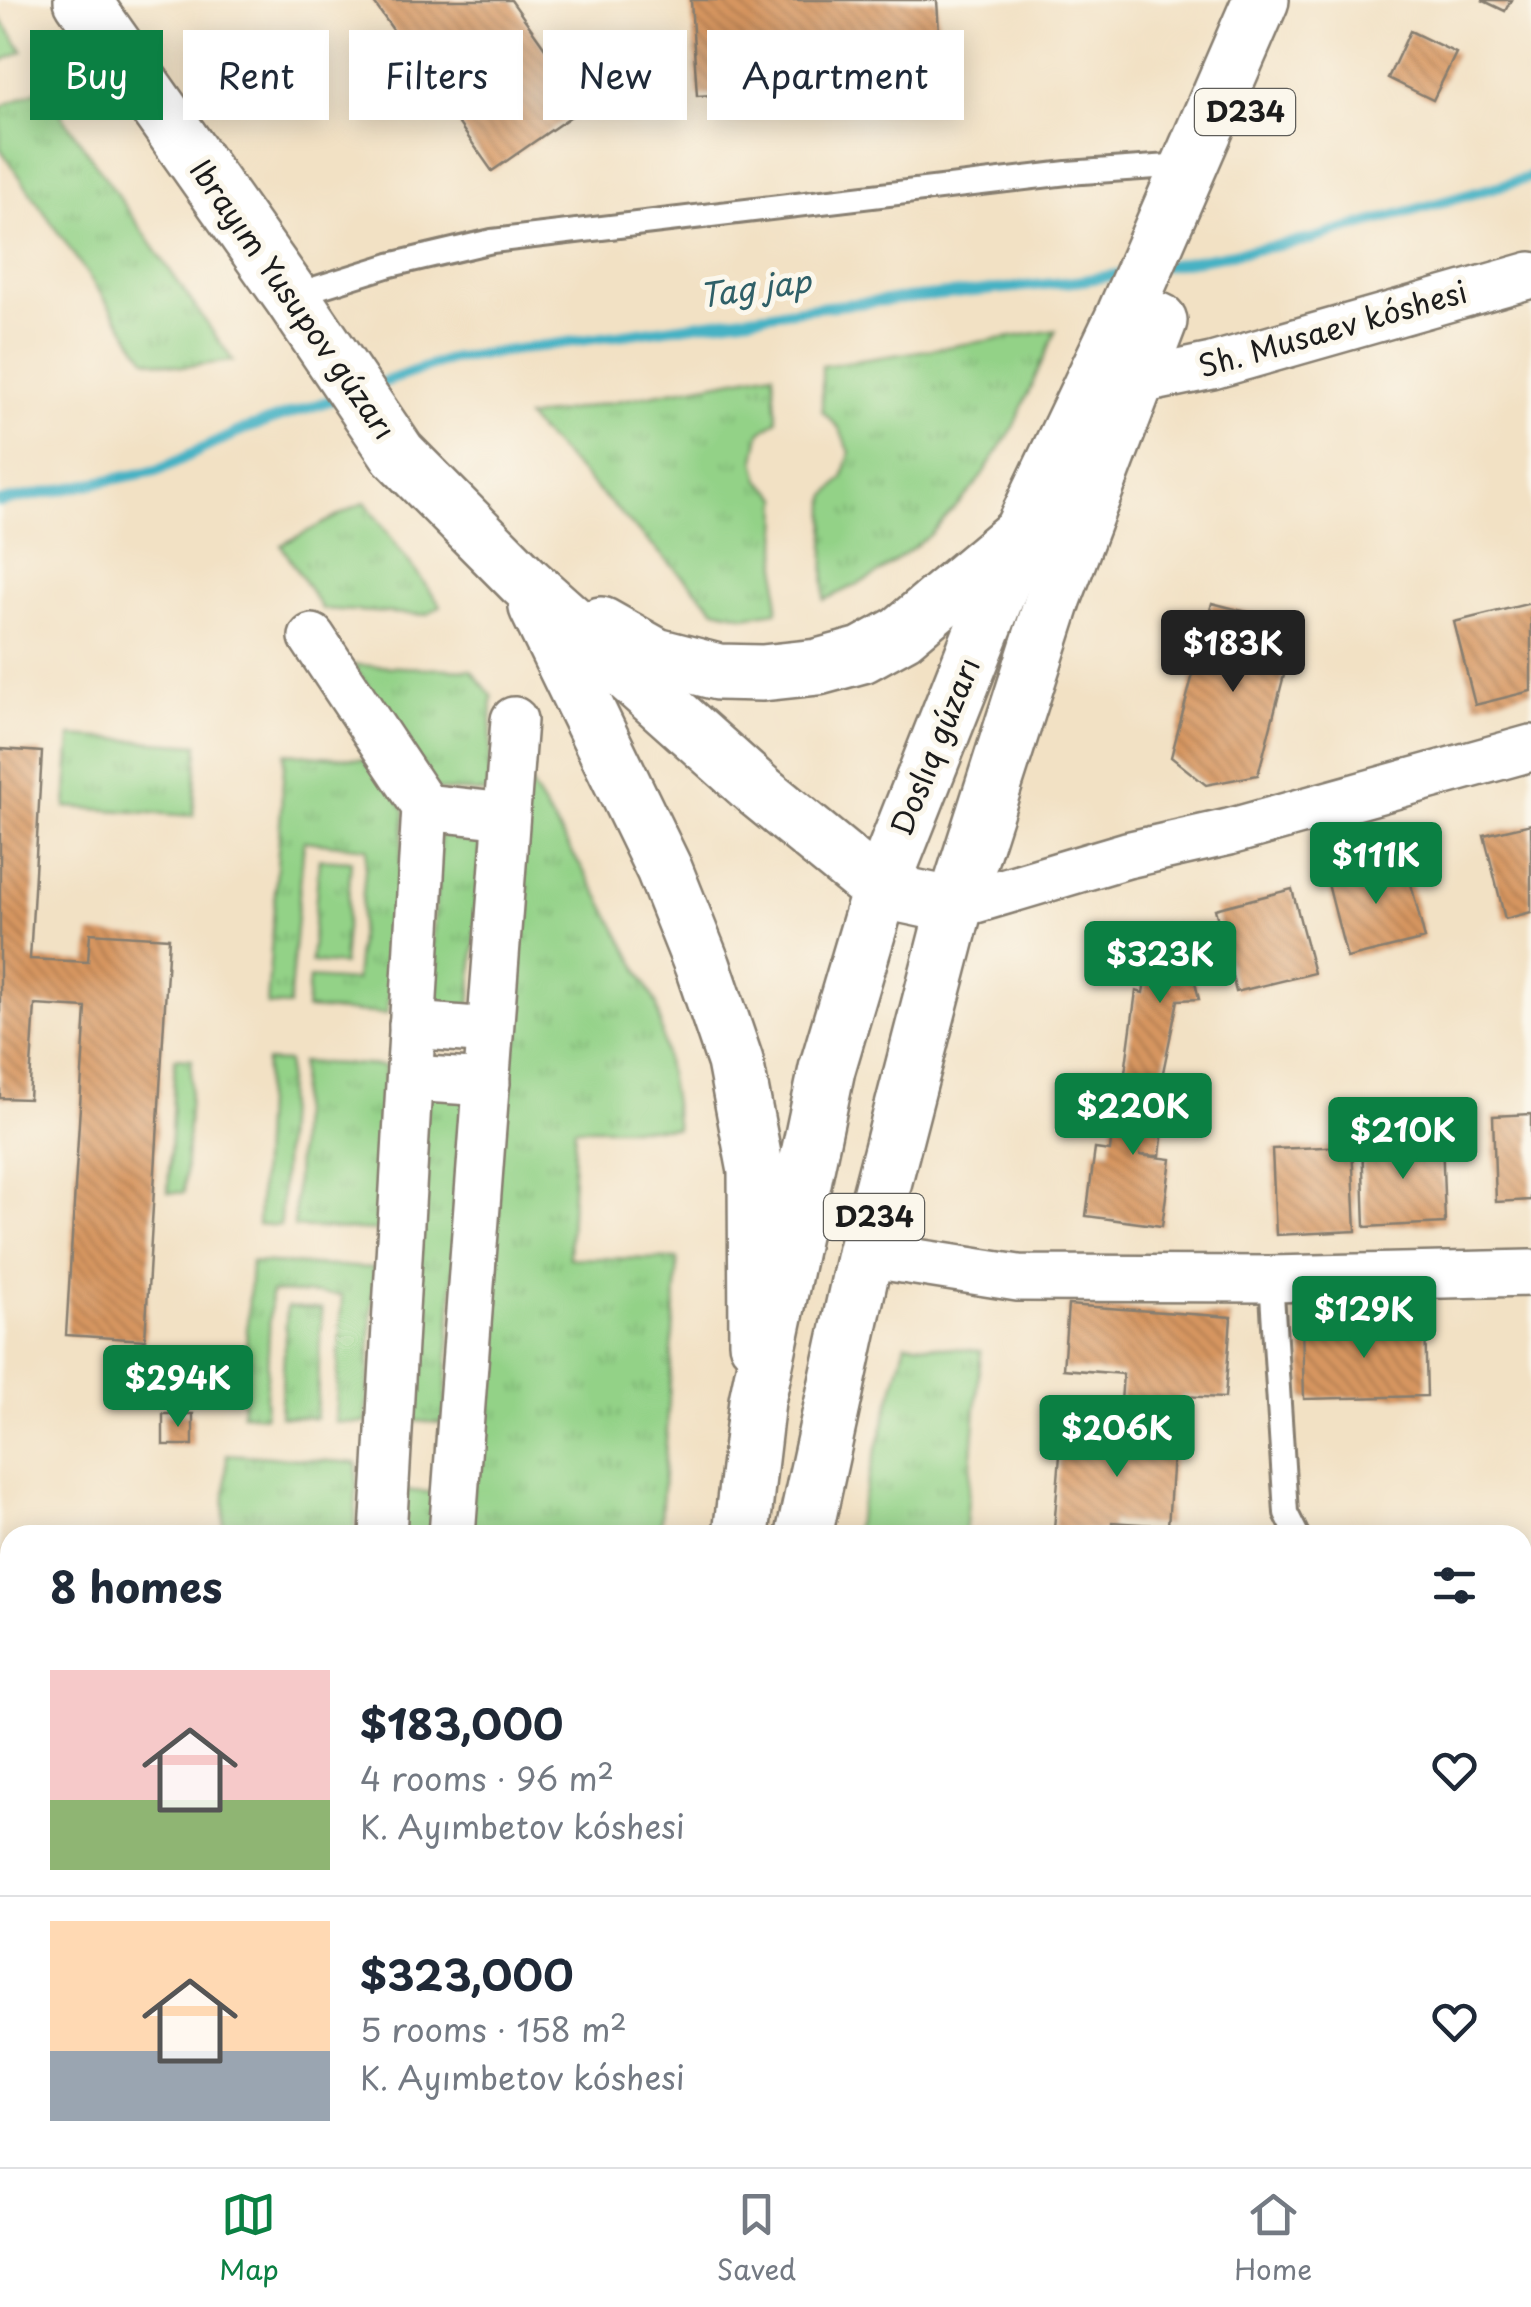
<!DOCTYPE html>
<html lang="en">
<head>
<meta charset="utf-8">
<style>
  :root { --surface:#fff; --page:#f2f2f3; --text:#1f2937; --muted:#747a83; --line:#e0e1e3; --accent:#0b8043 }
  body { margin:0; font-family:"Playpen Sans",sans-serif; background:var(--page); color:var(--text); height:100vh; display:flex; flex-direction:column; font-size:38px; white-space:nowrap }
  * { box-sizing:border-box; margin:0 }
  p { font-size:32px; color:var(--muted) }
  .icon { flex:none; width:55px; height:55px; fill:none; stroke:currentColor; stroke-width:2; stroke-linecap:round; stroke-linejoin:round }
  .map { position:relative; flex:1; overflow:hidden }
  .details { position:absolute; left:0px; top:1525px; width:1532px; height:642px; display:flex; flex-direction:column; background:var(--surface); border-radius:30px 30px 0 0; box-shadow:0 5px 25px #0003 }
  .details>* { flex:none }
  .guide { position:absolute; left:30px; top:30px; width:1000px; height:90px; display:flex; gap:20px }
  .price { position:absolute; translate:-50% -85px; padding:0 22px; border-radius:10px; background:var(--accent); color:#fff; font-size:32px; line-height:65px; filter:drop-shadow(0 2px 5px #0008) }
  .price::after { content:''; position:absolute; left:50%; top:60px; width:30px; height:22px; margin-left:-15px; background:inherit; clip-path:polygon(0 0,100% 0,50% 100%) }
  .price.active { background:#222; color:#fff }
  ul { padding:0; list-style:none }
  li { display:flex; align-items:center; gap:30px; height:250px; padding:0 50px }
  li+li { border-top:2px solid var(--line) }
  li span { display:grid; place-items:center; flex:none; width:280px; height:200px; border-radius:0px; color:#555 }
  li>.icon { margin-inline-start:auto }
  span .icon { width:120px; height:120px; fill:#fffc; stroke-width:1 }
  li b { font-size:42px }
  h2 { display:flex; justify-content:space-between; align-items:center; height:120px; padding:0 50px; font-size:42px }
  .pill { padding:0 35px; border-radius:0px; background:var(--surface); box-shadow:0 5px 25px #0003; font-size:35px; line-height:90px }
  .pill.active { background:var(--accent); color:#fff }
  .tab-bar { display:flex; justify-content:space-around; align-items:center; height:140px; border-top:2px solid var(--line); background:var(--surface); font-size:28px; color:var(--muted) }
  .tab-bar a { display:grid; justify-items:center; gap:5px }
  .tab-bar .active { color:var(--accent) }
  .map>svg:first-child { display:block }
  .grass { fill:url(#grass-tufts); stroke:#587752; stroke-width:2.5 }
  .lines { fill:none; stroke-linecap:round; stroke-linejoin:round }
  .stream { stroke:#47b2c4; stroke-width:11 }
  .building { fill:url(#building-back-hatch) }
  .lane-casing { stroke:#877e70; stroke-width:28 }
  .street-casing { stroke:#877e70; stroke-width:50 }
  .secondary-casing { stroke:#877e70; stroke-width:60 }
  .primary-casing { stroke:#877e70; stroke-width:60 }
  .lane { stroke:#fff; stroke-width:22 }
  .street { stroke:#fff; stroke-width:45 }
  .secondary { stroke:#fff; stroke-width:55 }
  .primary { stroke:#fff; stroke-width:55 }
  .labels { text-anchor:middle; stroke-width:10; stroke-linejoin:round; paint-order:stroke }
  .shield { fill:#fbf7ec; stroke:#5f5e5a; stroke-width:2.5 }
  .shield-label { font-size:28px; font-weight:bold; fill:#1c1c1c }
  .street-label { font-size:30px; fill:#1c1c1c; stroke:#fbf7ec }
  .water-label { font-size:32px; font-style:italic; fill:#2f6068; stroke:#fbf7ec }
</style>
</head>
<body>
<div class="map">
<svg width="1531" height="2167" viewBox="0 0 1531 2167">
  <defs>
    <pattern id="grass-tufts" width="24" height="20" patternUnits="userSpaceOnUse" patternTransform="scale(2.5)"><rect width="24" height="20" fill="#93d287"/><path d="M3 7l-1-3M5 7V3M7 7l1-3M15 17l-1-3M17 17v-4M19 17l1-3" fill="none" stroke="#7eb474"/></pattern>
    <pattern id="building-back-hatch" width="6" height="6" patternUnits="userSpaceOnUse" patternTransform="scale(2.5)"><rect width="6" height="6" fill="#d79661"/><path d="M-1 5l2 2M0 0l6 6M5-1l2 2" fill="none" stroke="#ae7a4f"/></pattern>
  </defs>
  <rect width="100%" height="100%" fill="#fbf7ec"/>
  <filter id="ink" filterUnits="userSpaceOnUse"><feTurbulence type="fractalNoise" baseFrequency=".01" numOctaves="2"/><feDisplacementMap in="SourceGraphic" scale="20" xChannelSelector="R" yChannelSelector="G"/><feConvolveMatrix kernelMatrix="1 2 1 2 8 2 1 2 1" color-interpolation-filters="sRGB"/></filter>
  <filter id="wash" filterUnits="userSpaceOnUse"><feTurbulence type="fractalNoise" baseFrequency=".0048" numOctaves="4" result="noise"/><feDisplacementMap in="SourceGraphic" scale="40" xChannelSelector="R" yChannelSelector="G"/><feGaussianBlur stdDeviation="2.25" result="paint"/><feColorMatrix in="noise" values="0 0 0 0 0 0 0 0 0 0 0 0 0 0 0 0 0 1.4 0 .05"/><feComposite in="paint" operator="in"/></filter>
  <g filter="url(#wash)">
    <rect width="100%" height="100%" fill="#f2e1c4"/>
    <!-- grass -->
    <g class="grass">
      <polygon points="0,18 23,51 0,62"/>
      <polygon points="43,88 233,361 182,367 146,359 0,148 0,107"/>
      <polygon points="1056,330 1012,430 974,487 929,536 873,577 824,600 826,497 843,478 850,452 839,428 822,411 822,366"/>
      <polygon points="773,372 777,420 760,433 755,460 760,480 779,497 777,611 745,616 715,609 526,418"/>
      <polygon points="365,502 441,606 427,615 322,609 281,545"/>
      <polygon points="353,665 471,670 492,696 489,793 438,790"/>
      <polygon points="71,736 198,745 193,816 66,807"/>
      <polygon points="285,753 381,761 405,812 387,1014 306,1009 309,978 355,981 367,848 304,841 289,1006 267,1005"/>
      <polygon points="519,767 600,897 657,1005 677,1128 575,1128 569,1258 678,1259 660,1535 469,1535"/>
      <polygon points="440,835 482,838 469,1020 427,1017"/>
      <polygon points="319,859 351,861 343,965 311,962"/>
      <polygon points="175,1058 192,1059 184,1193 168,1192"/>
      <polygon points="266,1061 288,1062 280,1226 258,1224"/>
      <polygon points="301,1062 385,1066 377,1231 294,1227"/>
      <polygon points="420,1086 465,1089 444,1423 399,1420"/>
      <polygon points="251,1262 374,1268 366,1423 335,1422 342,1295 271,1292 265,1416 242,1414"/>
      <polygon points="287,1307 322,1309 316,1418 280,1416"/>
      <polygon points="906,1343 981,1351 965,1535 853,1535"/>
      <polygon points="227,1454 357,1463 355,1535 223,1535"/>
      <polygon points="396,1490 441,1493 437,1535 393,1535"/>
      <polygon points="440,2158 615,2158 614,2167 440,2167"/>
      <polygon points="786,2158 871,2158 870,2167 786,2167"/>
    </g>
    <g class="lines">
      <!-- stream -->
      <g class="stream">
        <polyline points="1164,266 1308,240 1531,177"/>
        <polyline points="370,387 450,359 811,308 1079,281 1126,273"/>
        <polyline points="0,502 159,470 242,430 343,396"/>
        <polyline points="916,2167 916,2158"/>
      </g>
    </g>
    <g id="blocks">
      <!-- building -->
      <g class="building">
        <polygon points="372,0 511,0 586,106 492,171"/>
        <polygon points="691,0 937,0 942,82 697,96"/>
        <polygon points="1482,0 1511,0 1505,11"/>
        <polygon points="1410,31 1456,53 1433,100 1388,78"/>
        <polygon points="1212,603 1297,625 1258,775 1206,785 1171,757"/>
        <polygon points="1531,603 1531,691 1475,705 1454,622"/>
        <polygon points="0,749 42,752 30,959 88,962 90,933 169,938 145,1340 66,1335 86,1008 35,1005 29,1099 0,1098"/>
        <polygon points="1531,824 1531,912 1505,919 1484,835"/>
        <polygon points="1404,856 1425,939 1347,958 1326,876"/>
        <polygon points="1292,889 1314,973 1236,992 1215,909"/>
        <polygon points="1183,932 1199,999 1178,1000 1162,1077 1125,1073 1136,991 1143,993 1149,958 1156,957 1156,938"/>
        <polygon points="1118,1078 1168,1084 1160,1156 1139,1155 1171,1159 1162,1226 1086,1216 1095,1149 1110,1151"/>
        <polygon points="1531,1114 1531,1200 1496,1202 1493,1116"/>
        <polygon points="1442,1138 1445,1223 1365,1227 1362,1141"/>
        <polygon points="1352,1146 1356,1231 1276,1235 1272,1149"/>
        <polygon points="1068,1305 1231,1317 1225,1398 1181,1396 1179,1419 1120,1416 1123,1374 1063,1369"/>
        <polygon points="1425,1323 1427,1396 1304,1399 1302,1325"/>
        <rect x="163" y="1414" width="30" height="31"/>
        <polygon points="1112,1421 1175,1426 1168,1526 1112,1522 1111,1532 1054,1529 1061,1443 1110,1446"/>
        <polygon points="1531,2120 1531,2167 1483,2167 1477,2158 1522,2158 1522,2126"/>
        <polygon points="77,2158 172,2158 171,2167 77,2167"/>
        <rect x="263" y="2158" width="34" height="9"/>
        <polygon points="1395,2158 1407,2158 1411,2167 1371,2167"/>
      </g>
    </g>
  </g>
  <g filter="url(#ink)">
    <use href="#blocks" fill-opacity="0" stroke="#877e70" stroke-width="2.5"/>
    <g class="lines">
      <!-- lane casing -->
      <g class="lane-casing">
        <g id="lane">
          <polyline points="291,296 390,265 492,241 1067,173 1185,165"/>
          <polyline points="1271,1279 1286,1513 1297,1535"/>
          <polyline points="1522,1982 1531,1999"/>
        </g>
      </g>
      <!-- street casing -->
      <g class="street-casing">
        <g id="street">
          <polyline points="1135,382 1212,366 1531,275"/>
          <polyline points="312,637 425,807 383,1535"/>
          <polyline points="425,807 506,816"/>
          <polyline points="955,906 1127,855 1229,832 1531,748"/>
          <polyline points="412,1025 490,1031"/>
          <polyline points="410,1078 487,1083"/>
          <polyline points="865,1254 1018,1278 1271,1279 1531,1273"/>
          <polyline points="452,1535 514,720"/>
          <polyline points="0,1898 10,1895"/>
          <polyline points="354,2167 354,2158"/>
          <polyline points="413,2167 413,2158"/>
        </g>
      </g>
      <!-- secondary casing -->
      <g class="secondary-casing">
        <g id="secondary">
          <polyline points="82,0 291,296 398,454 524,581 759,791 880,890 955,906"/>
          <polyline points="537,607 664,869 703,967 735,1061 756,1171 757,1342"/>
          <polyline points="601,625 656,656 718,672 762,673 818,667 862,655 902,633 1021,533"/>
        </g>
      </g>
      <!-- primary casing -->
      <g class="primary-casing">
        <g id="primary">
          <polyline points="741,1535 757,1401 827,1069 880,890 1021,533 1125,314 1261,0"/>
          <polyline points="804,1535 865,1254 955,906 1054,597 1159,321"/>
          <polyline points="696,2167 697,2158"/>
          <polyline points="748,2167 749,2158"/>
        </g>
      </g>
      <!-- lane -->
      <use href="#lane" class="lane"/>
      <!-- street -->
      <use href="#street" class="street"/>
      <!-- secondary -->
      <use href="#secondary" class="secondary"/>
      <!-- primary -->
      <use href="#primary" class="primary"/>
    </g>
  </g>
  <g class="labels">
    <!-- shield labels -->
    <g class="shield">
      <rect x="1195" y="89" width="100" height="46" rx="8"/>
      <rect x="824" y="1194" width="100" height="46" rx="8"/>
    </g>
    <g class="shield-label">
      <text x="1245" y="122">D234</text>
      <text x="874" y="1227">D234</text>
    </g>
    <!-- street labels -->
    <g class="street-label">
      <text transform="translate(292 300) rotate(55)" y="10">Ibrayım Yusupov gúzarı</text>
      <text transform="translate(1333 330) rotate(-16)" y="10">Sh. Musaev kóshesi</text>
      <text transform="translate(936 747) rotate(-68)" y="10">Doslıq gúzarı</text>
    </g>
    <!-- water labels -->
    <g class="water-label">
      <text transform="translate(755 289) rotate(-8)" y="11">Tag jap</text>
    </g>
  </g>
</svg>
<b class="price active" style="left:1233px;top:695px">$183K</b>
<b class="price" style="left:1376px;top:907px">$111K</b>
<b class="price" style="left:1160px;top:1006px">$323K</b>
<b class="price" style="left:1133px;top:1158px">$220K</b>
<b class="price" style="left:1403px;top:1182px">$210K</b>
<b class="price" style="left:1364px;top:1361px">$129K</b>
<b class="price" style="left:178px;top:1430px">$294K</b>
<b class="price" style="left:1117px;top:1480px">$206K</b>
<div class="guide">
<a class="pill active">Buy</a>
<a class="pill">Rent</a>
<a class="pill">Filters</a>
<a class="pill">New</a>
<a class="pill">Apartment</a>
</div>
<section class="details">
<h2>8 homes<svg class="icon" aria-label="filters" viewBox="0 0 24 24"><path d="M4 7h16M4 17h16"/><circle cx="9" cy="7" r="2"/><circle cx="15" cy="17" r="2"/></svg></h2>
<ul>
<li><span style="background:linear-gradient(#f6c9c9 65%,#8fb573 0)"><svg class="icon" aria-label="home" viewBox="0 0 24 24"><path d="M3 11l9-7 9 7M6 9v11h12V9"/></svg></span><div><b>$183,000</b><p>4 rooms · 96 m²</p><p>K. Ayımbetov kóshesi</p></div><svg class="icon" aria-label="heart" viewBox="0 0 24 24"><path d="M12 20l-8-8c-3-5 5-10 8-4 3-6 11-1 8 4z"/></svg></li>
<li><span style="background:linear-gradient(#ffd9b3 65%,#9aa5b1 0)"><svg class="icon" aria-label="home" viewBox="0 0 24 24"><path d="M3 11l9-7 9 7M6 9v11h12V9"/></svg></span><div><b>$323,000</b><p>5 rooms · 158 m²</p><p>K. Ayımbetov kóshesi</p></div><svg class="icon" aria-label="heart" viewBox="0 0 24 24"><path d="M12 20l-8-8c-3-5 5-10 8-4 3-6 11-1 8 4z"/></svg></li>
</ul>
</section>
</div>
<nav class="tab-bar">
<a class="active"><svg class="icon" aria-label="map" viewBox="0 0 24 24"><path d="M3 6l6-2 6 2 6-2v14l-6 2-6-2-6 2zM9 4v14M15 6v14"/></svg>Map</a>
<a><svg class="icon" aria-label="saved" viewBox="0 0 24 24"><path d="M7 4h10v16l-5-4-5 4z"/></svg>Saved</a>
<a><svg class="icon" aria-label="home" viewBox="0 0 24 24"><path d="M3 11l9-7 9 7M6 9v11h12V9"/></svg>Home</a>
</nav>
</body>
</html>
